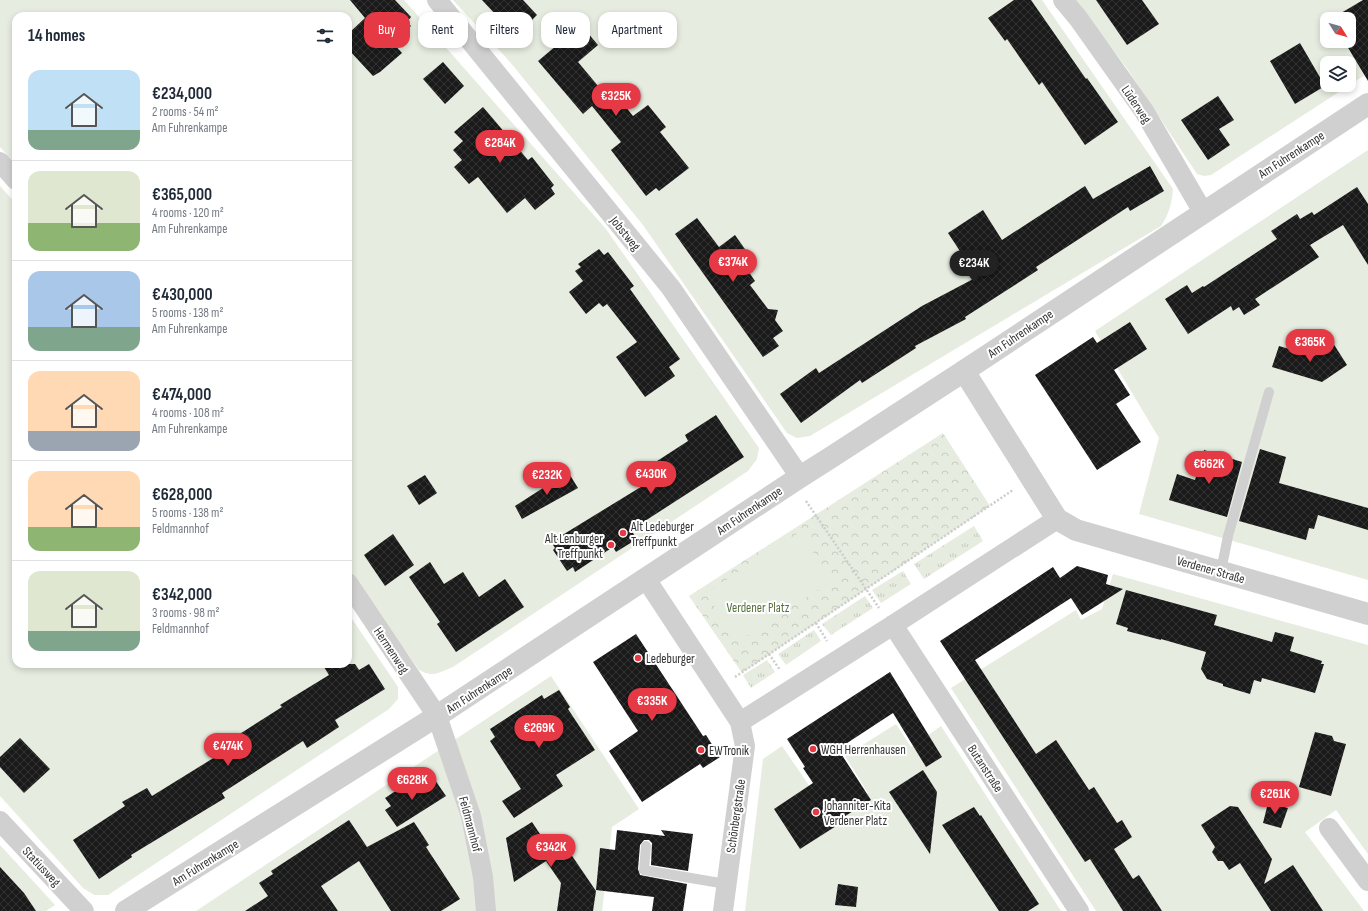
<!DOCTYPE html>
<html lang="en">
<head>
<meta charset="utf-8">
<style>
  :root { --surface:#fff; --page:#f6f6f7; --text:#1f2937; --muted:#747a83; --line:#e0e1e3; --accent:#e63946 }
  body { margin:0; font-family:"Sofia Sans Condensed",sans-serif; background:var(--page); color:var(--text); height:100vh; display:flex; flex-direction:column; font-size:15px; white-space:nowrap }
  * { box-sizing:border-box; margin:0 }
  p { font-size:13px; color:var(--muted) }
  .icon { flex:none; width:22px; height:22px; fill:none; stroke:currentColor; stroke-width:2; stroke-linecap:round; stroke-linejoin:round }
  .map { position:relative; flex:1; overflow:hidden }
  .drawer { position:absolute; left:12px; top:12px; width:340px; height:656px; display:flex; flex-direction:column; background:var(--surface); border-radius:12px; box-shadow:0 2px 6px #0003 }
  .drawer>* { flex:none }
  .banner { position:absolute; left:364px; top:12px; width:380px; height:36px; display:flex; gap:8px }
  .needle { width:26px; rotate:127deg }
  .tools { position:absolute; left:1320px; top:12px; display:grid; gap:8px }
  .tools a { display:grid; place-items:center; width:36px; height:36px; border-radius:8px; background:var(--surface); box-shadow:0 2px 6px #0003; font-size:20px }
  .price { position:absolute; translate:-50% -34px; padding:0 9px; border-radius:14px; background:var(--accent); color:#fff; font-size:13px; line-height:26px; filter:drop-shadow(0 1px 2px #0008) }
  .price::after { content:''; position:absolute; left:50%; top:24px; width:12px; height:9px; margin-left:-6px; background:inherit; clip-path:polygon(0 0,100% 0,50% 100%) }
  .price.active { background:#222; color:#fff }
  ul { padding:0; list-style:none }
  li { display:flex; align-items:center; gap:12px; height:100px; padding:0 16px }
  li+li { border-top:1px solid var(--line) }
  li span { display:grid; place-items:center; flex:none; width:112px; height:80px; border-radius:12px; color:#555 }
  li>.icon { margin-inline-start:auto }
  span .icon { width:48px; height:48px; fill:#fffc; stroke-width:1 }
  li b { font-size:17px }
  h2 { display:flex; justify-content:space-between; align-items:center; height:48px; padding:0 16px; font-size:17px }
  .tag { padding:0 14px; border-radius:12px; background:var(--surface); box-shadow:0 2px 6px #0003; font-size:14px; line-height:36px }
  .tag.active { background:var(--accent); color:#fff }
  .map>svg:first-child { display:block }
  .grass { fill:url(#grass-tufts) }
  .forest { fill:url(#forest-crowns) }
  .garden { fill:#e6ecdf; fill-rule:evenodd }
  .building { fill:url(#building-cross-hatch) }
  .lines { fill:none; stroke-linecap:round; stroke-linejoin:round }
  .path { stroke:#cdcdcd; stroke-width:2.5; stroke-dasharray:2 2; stroke-linecap:butt }
  .service { stroke:#d0d0d0; stroke-width:10 }
  .minor { stroke:#d0d0d0; stroke-width:20 }
  .tertiary { stroke:#d0d0d0; stroke-width:22 }
  .poi-dot { fill:#e63946; stroke:#fff; stroke-width:1.5 }
  .labels { text-anchor:middle; stroke-width:4; stroke-linejoin:round; paint-order:stroke }
  .street-label { font-size:13px; fill:#333; stroke:#fff }
  .poi-label { font-size:13px; fill:#333; stroke:#fff; text-anchor:start }
  .park-label { font-size:13px; fill:#56703f; stroke:#fff }
</style>
</head>
<body>
<div class="map">
<svg width="1368" height="911" viewBox="0 0 1368 911">
  <defs>
    <pattern id="grass-tufts" width="24" height="20" patternUnits="userSpaceOnUse"><rect width="24" height="20" fill="#e6ecdf"/><path d="M3 7l-1-3M5 7V3M7 7l1-3M15 17l-1-3M17 17v-4M19 17l1-3" fill="none" stroke="#c6cbc0"/></pattern>
    <pattern id="forest-crowns" width="20" height="18" patternUnits="userSpaceOnUse"><rect width="20" height="18" fill="#e6ecdf"/><path d="M2 6a3 3 0 1 1 6 0M12 15a3 3 0 1 1 6 0" fill="none" stroke="#c6cbc0"/></pattern>
    <pattern id="building-cross-hatch" width="8" height="8" patternUnits="userSpaceOnUse"><rect width="8" height="8" fill="#1a1a1a"/><path d="M0 0l8 8M0 8l8-8" fill="none" stroke="#333"/></pattern>
  </defs>
  <rect width="100%" height="100%" fill="#fff"/>
  <!-- grass -->
  <g class="grass">
    <polygon points="974,526 983,541 924,579 914,564"/>
    <polygon points="903,571 911,584 881,603 872,590"/>
    <polygon points="865,596 873,608 831,635 822,624"/>
    <polygon points="814,630 821,641 786,665 778,654"/>
    <polygon points="767,660 775,672 751,688 743,675"/>
  </g>
  <!-- forest -->
  <polygon class="forest" points="943,433 990,506 742,673 689,596"/>
  <!-- garden -->
  <g class="garden">
    <path d="M0,0H404L606,229L759,448L757,459L748,471L453,667C440,672 433,678 419,670L348,571V16H16V164L0,147Z"/>
    <path d="M453,0H1042L1173,189C1172,203 1169,214 1161,226L810,436L797,438L787,433L643,225L510,62Z"/>
    <path d="M1075,0H1368V73L1211,175L1204,176L1197,174L1126,67ZM1327,19H1349V41H1327ZM1327,63H1349V85H1327Z"/>
    <polygon points="1368,150 1368,580 1139,514 1159,438 1095,331"/>
    <polygon points="0,186 16,204 16,664 348,664 348,613 398,687 398,699 389,709 108,895 94,895 83,888 0,796"/>
    <polygon points="800,532 832,581 737,642 706,593"/>
    <polygon points="1113,574 1368,645 1368,854 1336,810 1305,832 1364,911 1096,911 951,688 1076,610 1081,620 1102,609"/>
    <polygon points="551,676 639,809 612,827 602,911 196,911"/>
    <polygon points="896,724 911,747 941,726 1061,911 745,911 763,759 782,746 830,816 868,793 845,756"/>
    <polygon points="0,845 55,905 46,911 0,911"/>
  </g>
  <!-- building -->
  <g class="building">
    <polygon points="350,0 395,0 411,17 407,22 411,26 393,43 402,53 380,72 373,76 348,49 348,34 365,18"/>
    <polygon points="482,0 523,0 537,15 516,36"/>
    <polygon points="1014,0 1031,0 1086,79 1087,78 1118,122 1085,145 1042,82 1039,85 1007,39 1005,41 988,18"/>
    <polygon points="1096,0 1142,0 1159,24 1127,45"/>
    <polygon points="1363,0 1368,0 1368,81 1344,41 1349,41 1349,19 1331,19"/>
    <polygon points="581,25 598,45 578,62 619,111 625,106 633,116 648,105 666,127 660,132 689,168 659,191 656,188 646,196 611,150 621,142 592,106 583,114 538,61"/>
    <polygon points="1300,43 1325,86 1295,104 1270,61"/>
    <polygon points="443,62 464,86 445,104 423,79"/>
    <polygon points="1218,96 1234,120 1219,129 1230,145 1208,160 1181,120"/>
    <polygon points="483,107 528,160 532,157 554,185 551,188 555,194 535,210 525,198 507,213 478,177 469,184 454,167 462,160 453,150 463,141 454,132"/>
    <polygon points="1150,166 1164,191 1130,211 1128,207 1036,267 1038,270 965,317 966,319 915,346 916,348 862,383 860,380 801,423 780,394 816,368 819,373 922,306 977,277 948,233 983,210 1002,240 1085,186 1093,199"/>
    <polygon points="1357,187 1368,204 1368,265 1343,225 1310,245 1319,257 1255,299 1260,305 1244,315 1239,307 1233,311 1231,306 1188,334 1165,299 1187,285 1192,293 1203,286 1204,287 1277,239 1271,231 1297,214 1300,219 1312,212 1314,215"/>
    <polygon points="697,218 719,247 735,235 752,259 744,265 755,281 750,285 768,309 778,310 775,320 783,331 773,338 779,346 763,357 675,234"/>
    <polygon points="599,249 604,255 608,252 634,286 630,289 680,359 669,367 675,376 645,397 616,357 637,342 607,304 603,307 599,303 586,314 569,292 583,281 575,271 581,267 578,264"/>
    <polygon points="1130,322 1147,349 1114,370 1130,395 1116,404 1141,442 1097,470 1035,375 1093,337 1097,343"/>
    <polygon points="1333,343 1347,365 1322,382 1272,367 1279,346 1314,356"/>
    <polygon points="716,415 744,457 631,530 637,539 616,552 613,547 575,572 573,567 567,571 553,550 555,548 551,542 644,485 637,474 688,441 685,435"/>
    <polygon points="1260,449 1286,457 1279,483 1368,508 1368,530 1318,515 1314,529 1309,528 1306,540 1239,521"/>
    <polygon points="1204,450 1242,462 1227,517 1169,500 1177,474 1195,480"/>
    <polygon points="568,472 578,488 522,519 515,506"/>
    <polygon points="425,475 437,493 419,505 407,486"/>
    <polygon points="393,534 414,565 385,586 364,555"/>
    <polygon points="430,562 444,584 463,572 479,597 505,579 524,607 456,652 437,624 440,622 409,577"/>
    <polygon points="1077,566 1108,575 1106,584 1123,589 1082,615 1071,598 975,660 1036,754 1056,740 1089,790 1094,787 1117,823 1122,820 1132,837 1114,849 1133,879 1139,875 1162,911 1123,911 1090,859 1085,862 940,641 1053,567 1060,578"/>
    <polygon points="1126,590 1217,615 1214,625 1255,637 1272,642 1275,632 1294,637 1290,651 1322,661 1321,664 1324,664 1315,693 1262,678 1261,682 1254,680 1250,694 1223,686 1223,684 1207,679 1201,669 1206,652 1161,639 1161,640 1127,631 1128,628 1116,624"/>
    <polygon points="636,634 703,736 706,735 720,757 703,768 700,764 642,802 609,751 638,731 593,662"/>
    <polygon points="322,664 355,664 359,670 369,664 385,689 335,720 339,727 307,748 303,741 222,793 225,798 131,855 132,857 99,879 73,840 125,806 122,802 147,788 152,796 228,749 224,744 282,707 280,705 329,675"/>
    <polygon points="890,672 942,757 926,767 893,713 838,749 871,800 842,818 844,821 800,849 774,809 813,783 803,768 805,767 787,739"/>
    <polygon points="559,690 570,707 568,709 595,750 556,775 563,786 514,818 502,801 521,789 490,741 495,737 490,729 542,695 544,699"/>
    <polygon points="1315,732 1332,736 1334,741 1346,744 1331,796 1299,787"/>
    <polygon points="20,738 50,769 24,793 0,767 0,757"/>
    <polygon points="923,770 937,792 930,854 889,792"/>
    <polygon points="412,780 419,791 435,780 446,796 397,827 385,810 391,806 385,798"/>
    <polygon points="1268,803 1288,808 1281,828 1263,823"/>
    <polygon points="1230,806 1238,807 1272,859 1264,884 1293,865 1323,911 1271,911 1240,863 1229,870 1223,861 1218,861 1212,852 1215,847 1201,825"/>
    <polygon points="974,807 980,816 981,815 1039,904 1028,911 999,911 942,825"/>
    <polygon points="349,820 367,847 414,822 429,845 426,847 460,899 441,911 391,911 359,861 321,886 338,911 245,911 268,896 259,883 273,874 271,871"/>
    <polygon points="532,822 554,855 566,847 596,891 593,911 557,911 561,883 546,861 514,882 506,838"/>
    <polygon points="617,830 665,836 661,830 693,834 688,871 651,865 652,843 649,840 644,840 640,845 638,869 640,875 687,884 683,911 652,911 654,897 596,890 600,848 615,850"/>
    <polygon points="0,867 24,893 36,911 0,911"/>
    <polygon points="838,884 858,887 856,907 835,905"/>
  </g>
  <g class="lines">
    <!-- path -->
    <g class="path">
      <polyline points="806,501 879,608"/>
      <polyline points="816,623 827,641"/>
      <polyline points="769,654 780,670"/>
      <polyline points="735,677 1013,490"/>
    </g>
    <!-- service -->
    <g class="service">
      <polyline points="1221,571 1228,536 1269,392"/>
      <polyline points="646,846 644,870 726,884"/>
    </g>
    <!-- minor -->
    <g class="minor">
      <polyline points="437,0 671,288 800,477"/>
      <polyline points="1063,0 1078,18 1144,111 1203,212"/>
      <polyline points="0,162 16,180"/>
      <polyline points="646,579 740,722 745,746 723,911"/>
      <polyline points="348,583 437,716 471,816 483,877 486,911"/>
      <polyline points="893,625 1079,911"/>
      <polyline points="740,722 893,625 1057,519"/>
      <polyline points="0,821 84,911"/>
      <polyline points="1329,828 1368,881"/>
    </g>
    <!-- tertiary -->
    <g class="tertiary">
      <polyline points="964,371 1057,519 1076,530 1368,614"/>
      <polyline points="126,911 437,716 800,477 830,458 964,371 1368,104"/>
    </g>
  </g>
  <!-- markers -->
  <g class="poi-dot">
    <circle cx="623" cy="533" r="4"/>
    <circle cx="611" cy="545" r="4"/>
    <circle cx="638" cy="658" r="4"/>
    <circle cx="813" cy="749" r="4"/>
    <circle cx="701" cy="750" r="4"/>
    <circle cx="816" cy="812" r="4"/>
  </g>
  <g class="labels">
    <!-- street labels -->
    <g class="street-label">
      <text transform="translate(1137 104) rotate(56)" y="5">Lüderweg</text>
      <text transform="translate(1291 154) rotate(-33)" y="5">Am Fuhrenkampe</text>
      <text transform="translate(626 233) rotate(51)" y="5">Jobstweg</text>
      <text transform="translate(1020 333) rotate(-34)" y="5">Am Fuhrenkampe</text>
      <text transform="translate(749 510) rotate(-34)" y="5">Am Fuhrenkampe</text>
      <text transform="translate(1211 569) rotate(16)" y="5">Verdener Straße</text>
      <text transform="translate(392 650) rotate(56)" y="5">Hermenweg</text>
      <text transform="translate(479 689) rotate(-33)" y="5">Am Fuhrenkampe</text>
      <text transform="translate(986 768) rotate(57)" y="5">Butanstraße</text>
      <text transform="translate(735 816) rotate(-82)" y="5">Schönbergstraße</text>
      <text transform="translate(471 824) rotate(75)" y="5">Feldmannhof</text>
      <text transform="translate(205 862) rotate(-32)" y="5">Am Fuhrenkampe</text>
      <text transform="translate(42 866) rotate(47)" y="5">Statiusweg</text>
    </g>
    <!-- poi labels -->
    <g class="poi-label">
      <text x="631" y="531">Alt Ledeburger<tspan x="631" dy="15">Treffpunkt</tspan></text>
      <text x="603" y="543" text-anchor="end">Alt Lenburger<tspan x="603" dy="15">Treffpunkt</tspan></text>
      <text x="646" y="663">Ledeburger</text>
      <text x="821" y="754">WGH Herrenhausen</text>
      <text x="709" y="755">EWTronik</text>
      <text x="824" y="810">Johanniter-Kita<tspan x="824" dy="15">Verdener Platz</tspan></text>
    </g>
    <!-- park labels -->
    <g class="park-label">
      <text x="758" y="612">Verdener Platz</text>
    </g>
  </g>
</svg>
<div class="tools">
<a><svg class="needle" viewBox="-14 -14 28 28"><path d="M0-13l5 13h-10z" fill="#e53935"/><path d="M0 13l5-13h-10z" fill="#747a83"/></svg></a>
<a><svg class="icon" aria-label="layers" viewBox="0 0 24 24"><path d="M12 4l9 5-9 5-9-5zM3 14l9 5 9-5"/></svg></a>
</div>
<b class="price" style="left:616px;top:117px">€325K</b>
<b class="price" style="left:500px;top:164px">€284K</b>
<b class="price" style="left:733px;top:283px">€374K</b>
<b class="price active" style="left:974px;top:284px">€234K</b>
<b class="price" style="left:1310px;top:363px">€365K</b>
<b class="price" style="left:1209px;top:485px">€662K</b>
<b class="price" style="left:651px;top:495px">€430K</b>
<b class="price" style="left:547px;top:496px">€232K</b>
<b class="price" style="left:652px;top:722px">€335K</b>
<b class="price" style="left:539px;top:749px">€269K</b>
<b class="price" style="left:228px;top:767px">€474K</b>
<b class="price" style="left:412px;top:801px">€628K</b>
<b class="price" style="left:1275px;top:815px">€261K</b>
<b class="price" style="left:551px;top:868px">€342K</b>
<div class="banner">
<a class="tag active">Buy</a>
<a class="tag">Rent</a>
<a class="tag">Filters</a>
<a class="tag">New</a>
<a class="tag">Apartment</a>
</div>
<section class="drawer">
<h2>14 homes<svg class="icon" aria-label="filters" viewBox="0 0 24 24"><path d="M4 7h16M4 17h16"/><circle cx="9" cy="7" r="2"/><circle cx="15" cy="17" r="2"/></svg></h2>
<ul>
<li><span style="background:linear-gradient(#bfe0f5 75%,#7fa58c 0)"><svg class="icon" aria-label="home" viewBox="0 0 24 24"><path d="M3 11l9-7 9 7M6 9v11h12V9"/></svg></span><div><b>€234,000</b><p>2 rooms · 54 m²</p><p>Am Fuhrenkampe</p></div></li>
<li><span style="background:linear-gradient(#dfe7d0 65%,#8fb573 0)"><svg class="icon" aria-label="home" viewBox="0 0 24 24"><path d="M3 11l9-7 9 7M6 9v11h12V9"/></svg></span><div><b>€365,000</b><p>4 rooms · 120 m²</p><p>Am Fuhrenkampe</p></div></li>
<li><span style="background:linear-gradient(#a9c7e8 70%,#7fa58c 0)"><svg class="icon" aria-label="home" viewBox="0 0 24 24"><path d="M3 11l9-7 9 7M6 9v11h12V9"/></svg></span><div><b>€430,000</b><p>5 rooms · 138 m²</p><p>Am Fuhrenkampe</p></div></li>
<li><span style="background:linear-gradient(#ffd9b3 75%,#9aa5b1 0)"><svg class="icon" aria-label="home" viewBox="0 0 24 24"><path d="M3 11l9-7 9 7M6 9v11h12V9"/></svg></span><div><b>€474,000</b><p>4 rooms · 108 m²</p><p>Am Fuhrenkampe</p></div></li>
<li><span style="background:linear-gradient(#ffd9b3 70%,#8fb573 0)"><svg class="icon" aria-label="home" viewBox="0 0 24 24"><path d="M3 11l9-7 9 7M6 9v11h12V9"/></svg></span><div><b>€628,000</b><p>5 rooms · 138 m²</p><p>Feldmannhof</p></div></li>
<li><span style="background:linear-gradient(#dfe7d0 75%,#7fa58c 0)"><svg class="icon" aria-label="home" viewBox="0 0 24 24"><path d="M3 11l9-7 9 7M6 9v11h12V9"/></svg></span><div><b>€342,000</b><p>3 rooms · 98 m²</p><p>Feldmannhof</p></div></li>
</ul>
</section>
</div>
</body>
</html>
